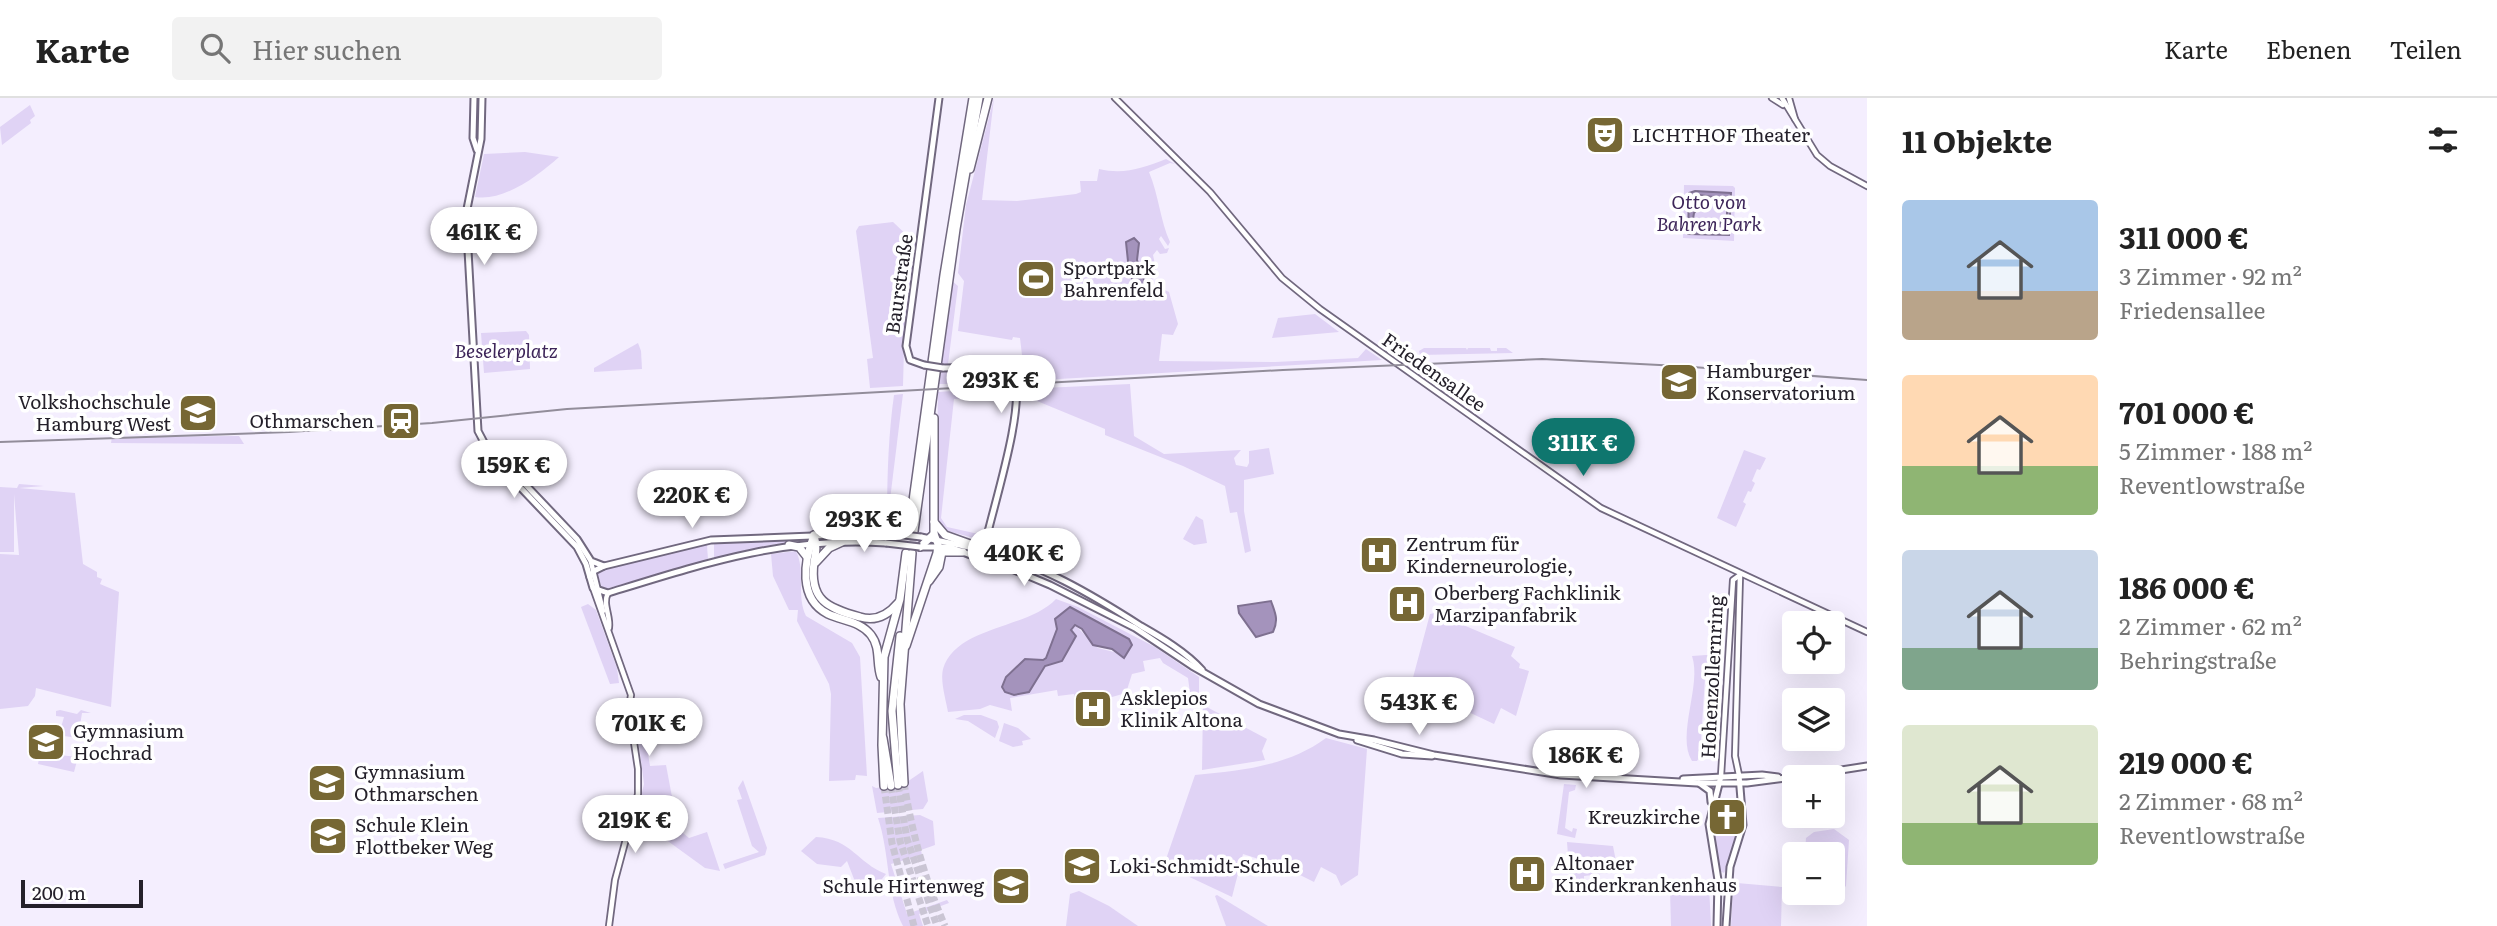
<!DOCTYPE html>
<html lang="de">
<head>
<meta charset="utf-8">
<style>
  :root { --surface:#fff; --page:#f2f2f2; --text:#222; --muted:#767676; --line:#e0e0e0; --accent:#0f766e }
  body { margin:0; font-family:Literata,serif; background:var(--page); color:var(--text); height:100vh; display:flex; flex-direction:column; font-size:26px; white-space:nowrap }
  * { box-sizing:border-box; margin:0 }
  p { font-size:23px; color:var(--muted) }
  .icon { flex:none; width:38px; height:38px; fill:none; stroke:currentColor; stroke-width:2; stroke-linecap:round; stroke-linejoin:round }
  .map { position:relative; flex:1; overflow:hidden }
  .drawer { display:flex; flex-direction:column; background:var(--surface); width:630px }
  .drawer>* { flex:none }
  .controls { position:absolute; left:1782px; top:513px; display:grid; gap:14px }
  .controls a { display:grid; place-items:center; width:63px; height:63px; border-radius:7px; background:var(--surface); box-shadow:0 7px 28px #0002; font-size:35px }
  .scale { position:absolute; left:21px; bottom:18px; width:122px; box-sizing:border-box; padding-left:7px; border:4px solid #24202a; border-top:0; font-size:19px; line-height:24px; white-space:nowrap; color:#24202a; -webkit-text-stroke:5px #fff; paint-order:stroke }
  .price { position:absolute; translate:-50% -60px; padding:0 16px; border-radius:24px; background:#fff; color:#222; font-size:23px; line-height:46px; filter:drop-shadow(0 2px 4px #0008) }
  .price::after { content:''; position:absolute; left:50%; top:42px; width:21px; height:16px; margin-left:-10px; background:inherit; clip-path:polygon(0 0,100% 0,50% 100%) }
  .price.on { background:var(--accent); color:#fff }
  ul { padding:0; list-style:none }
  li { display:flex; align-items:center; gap:21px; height:175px; padding:0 35px }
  li span { display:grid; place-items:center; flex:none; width:196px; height:140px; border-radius:7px; color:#555 }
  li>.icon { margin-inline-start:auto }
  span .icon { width:84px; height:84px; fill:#fffc; stroke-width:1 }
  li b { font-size:30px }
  h2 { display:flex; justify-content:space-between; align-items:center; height:84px; padding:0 35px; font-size:30px }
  header { display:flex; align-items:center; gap:42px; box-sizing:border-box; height:98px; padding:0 35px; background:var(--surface); border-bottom:2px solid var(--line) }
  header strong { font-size:33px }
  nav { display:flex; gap:38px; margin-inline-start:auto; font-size:24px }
  .search { width:490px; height:63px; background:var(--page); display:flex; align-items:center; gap:18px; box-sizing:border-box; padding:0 24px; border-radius:7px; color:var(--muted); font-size:26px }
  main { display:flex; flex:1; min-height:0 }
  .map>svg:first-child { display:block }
  .green { fill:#e0d3f5; fill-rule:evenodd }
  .water { fill:#a493bc; stroke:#7e7090; stroke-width:2; fill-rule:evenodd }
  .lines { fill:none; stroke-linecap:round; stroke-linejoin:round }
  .motorway-tunnel { stroke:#cac5d4; stroke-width:7; stroke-dasharray:7 3.5; stroke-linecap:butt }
  .tertiary-casing { stroke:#71687f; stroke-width:8 }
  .secondary-casing { stroke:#71687f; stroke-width:9 }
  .motorway-casing { stroke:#71687f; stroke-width:10 }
  .tertiary { stroke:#fff; stroke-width:4.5 }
  .secondary { stroke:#fff; stroke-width:5 }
  .motorway { stroke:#fff; stroke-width:7 }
  .tram { stroke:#928d9a; stroke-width:2 }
  .secondary-bridge-casing { stroke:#71687f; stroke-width:9; stroke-linecap:butt }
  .secondary-bridge { stroke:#fff; stroke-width:5 }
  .labels { text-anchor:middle; stroke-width:7; stroke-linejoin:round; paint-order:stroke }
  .poi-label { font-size:19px; fill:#24202a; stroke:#fff; text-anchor:start }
  .park-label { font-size:19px; font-style:italic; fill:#3d2559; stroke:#fff }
  .street-label { font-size:19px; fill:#24202a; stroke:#fff }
</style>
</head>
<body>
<header>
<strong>Karte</strong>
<div class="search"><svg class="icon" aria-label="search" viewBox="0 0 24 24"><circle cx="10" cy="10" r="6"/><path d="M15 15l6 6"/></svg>Hier suchen</div>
<nav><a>Karte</a><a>Ebenen</a><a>Teilen</a></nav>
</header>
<main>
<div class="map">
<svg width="1867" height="828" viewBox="0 0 1867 828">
  <rect width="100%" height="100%" fill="#f4eefe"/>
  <!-- green -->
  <g class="green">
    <path d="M994,0L982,102L1017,103L1076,96L1081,94L1080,83H1097L1099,71C1124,77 1143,70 1166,61L1175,66L1170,65L1149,74C1159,98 1160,122 1170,144L1168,148L1161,138L1159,141L1165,151L1169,150L1167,155L1160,156L1157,152L1153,157L1157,176L1150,185L1169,194L1178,226L1173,237L1162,236L1159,263L1275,264L1358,260L1366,251L1382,262L1025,283L1020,240L1013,239L1012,242L958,233L964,183L958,175L966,107Z"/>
    <polygon points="30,7 35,18 30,22 31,25 2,47 0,29"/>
    <path d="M525,54L559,59C539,77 504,104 475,99L484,56Z"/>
    <polygon points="1684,87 1733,88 1735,90 1734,143 1683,140"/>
    <polygon points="893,124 917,147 919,152 904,250 903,288 870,290 867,261 873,260 856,133 859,128"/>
    <polygon points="952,183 958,188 948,266 950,286 939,286"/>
    <polygon points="1315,216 1339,234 1272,240 1278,220"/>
    <polygon points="526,233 529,237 530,271 484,275 481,235"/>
    <polygon points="638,245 641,253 642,271 594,274 594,270"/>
    <polygon points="1424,250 1466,250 1467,252 1468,250 1490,250 1491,253 1497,253 1497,250 1506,250 1513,255 1420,257 1419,253"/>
    <polygon points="1130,286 1134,338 1164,356 1241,352 1234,360 1236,367 1247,369 1249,365 1249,353 1269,350 1274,376 1244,382 1244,413 1251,453 1245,455 1237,414 1230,415 1225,388 1183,368 1105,337 1105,331 1037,303 1022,301 1022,291"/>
    <polygon points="1012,289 1013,297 954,301 941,420 947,429 983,437 974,440 944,432 936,415 938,294"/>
    <path d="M903,296L887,426C887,383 888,340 894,297Z"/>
    <polygon points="239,338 244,346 111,345 112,339"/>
    <polygon points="1744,352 1766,360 1760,372 1757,371 1752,383 1755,385 1751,394 1748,393 1743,404 1746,406 1736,429 1717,420"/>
    <polygon points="19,386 44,388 19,390 75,395 83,466 97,474 97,479 102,481 100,486 119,494 111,609 36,590 35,598 28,608 0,611 0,456 19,457 14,396 14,454 0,454 0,389 17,390"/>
    <polygon points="1196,418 1203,422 1207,445 1194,447 1183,441"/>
    <polygon points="810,440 809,442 765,448 714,460 714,444"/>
    <polygon points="704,446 707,447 708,462 602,492 597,473 630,462"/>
    <path d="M796,453C806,473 796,498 806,518L852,545L860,559L867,678L856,677L855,682L829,683L831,596L829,586L797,523L798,512H789L773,478L771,456Z"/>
    <path d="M1056,501L1078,509L1155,549L1199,579V596L1190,595L1188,580L1163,565L1160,560L1143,563L1145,573L1132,576L1126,595L1112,599L1101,595L1089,597L1076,606L1074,596L1058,598L1057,592L1010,600L1012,613L990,607L980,611L948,614C946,602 940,583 943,571C956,528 1028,531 1056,501ZM1077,513L1101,525L1132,547L1126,557L1098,550L1075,527L1071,533L1077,538L1059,564L1045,568L1029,594L1010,597L1002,592C1003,566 1028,567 1046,560L1058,531L1056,528Z"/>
    <polygon points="588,506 596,512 617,570 619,585 610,586 581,509"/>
    <polygon points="1435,515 1515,549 1511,558 1520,566 1519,570 1529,573 1516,618 1501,610 1494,626 1411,587 1430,516"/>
    <path d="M1706,557L1717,558V567H1710V577L1708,576L1705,580L1700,658L1697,663H1692C1676,637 1702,587 1692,558Z"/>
    <polygon points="644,603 642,618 650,668 666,667 678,731 689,740 707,734 720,773 705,770 636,720 644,686 634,608"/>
    <polygon points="1203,607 1267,641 1262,653 1265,662 1202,672"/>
    <polygon points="60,612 77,616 81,612 91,615 82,615 78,640 64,638 62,634 59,643 43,639 45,630 60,633 64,619 56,618 56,613"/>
    <polygon points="964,617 981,617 997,623 999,629 995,640 968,623 955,621"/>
    <polygon points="1004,625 1018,630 1031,641 1022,643 1023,647 1013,649 999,643"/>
    <path d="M1326,640L1367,651L1358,777L1341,788L1336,777L1321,769L1314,784L1284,769L1243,756L1232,799L1164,767L1195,677C1241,673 1288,668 1326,640Z"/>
    <polygon points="40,655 78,659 74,674 38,666"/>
    <polygon points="923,673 928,703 923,711 877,715 872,688 876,690 904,686"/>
    <polygon points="743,682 767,750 765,757 725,771 723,766 759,754 752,748 737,702 742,701 738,690"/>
    <polygon points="1564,686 1576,687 1575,692 1569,694 1565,730 1572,734 1573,730 1577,731 1575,740 1557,736"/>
    <path d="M1717,700L1726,704L1737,701C1740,725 1736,755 1724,775L1720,773C1716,747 1710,726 1717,700Z"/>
    <path d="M920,717L933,723L935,747L921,752L922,757L891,766L907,816L947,802L949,805L919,816L923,828H903C886,795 890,756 878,720Z"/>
    <polygon points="1834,731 1849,742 1846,788 1838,795 1812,795 1832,794 1832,756 1805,756 1806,740 1814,734"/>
    <path d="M816,739C852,741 857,765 886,776L882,781L863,788L854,781L847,763L841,769L817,766L801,753Z"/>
    <polygon points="1567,744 1613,748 1618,774 1584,778 1584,783 1570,785"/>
    <polygon points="1737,785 1782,789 1781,828 1731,828 1733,788"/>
    <polygon points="1709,788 1711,828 1671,828 1670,792"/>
    <polygon points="1079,793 1109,808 1138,828 1066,828 1070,796"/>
    <polygon points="1217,797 1268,828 1226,828 1215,798"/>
  </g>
  <!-- water -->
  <g class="water">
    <path d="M1695,93L1731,95L1729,137L1688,136L1689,95ZM1699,97L1727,101V117L1715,131L1692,127L1694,115L1699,110Z"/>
    <polygon points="1134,140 1139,145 1137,162 1146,187 1143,191 1135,188 1129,173 1126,144"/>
    <path d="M1271,503C1275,515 1279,521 1273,534L1256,539L1239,515L1238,508Z"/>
    <polygon points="1070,509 1129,541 1132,547 1124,560 1112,551 1093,547 1082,531 1075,527 1071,532 1076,538 1062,563 1045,568 1029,594 1014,597 1005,594 1002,589 1006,579 1025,561 1043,562 1046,560 1057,531 1055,521"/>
  </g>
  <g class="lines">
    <!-- motorway-tunnel -->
    <g class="motorway-tunnel">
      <polyline points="912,455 914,433"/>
      <path d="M904,685C912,735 925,782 945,828"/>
      <polyline points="898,687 907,741 937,828"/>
      <polyline points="884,688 892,745 914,828"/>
      <polyline points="891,688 900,743 928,828"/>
    </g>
    <!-- tertiary casing -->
    <g class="tertiary-casing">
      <g id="tertiary">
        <polyline points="1115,0 1210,94 1282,180 1320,211 1601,410 1867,534"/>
        <polyline points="1772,0 1783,7"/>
        <polyline points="1782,0 1817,57 1830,68 1867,88"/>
        <polyline points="1789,0 1795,21"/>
        <polyline points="591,464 603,513"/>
        <polyline points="593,490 631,597 629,611 638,671 638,696 615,782 609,828"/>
        <path d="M608,495C602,506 611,518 609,530"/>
        <polyline points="1739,677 1735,658 1740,477"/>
        <polyline points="1721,678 1733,482 1740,477"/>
      </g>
    </g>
    <!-- secondary casing -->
    <g class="secondary-casing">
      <g id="secondary">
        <polyline points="474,0 473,40 477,52"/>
        <polyline points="482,0 481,41 466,116 478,333 488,352 504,364 577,441 591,463 604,468"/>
        <polyline points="924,267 910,262 906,248 939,0"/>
        <path d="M943,270L1002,269C1008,271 1012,272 1014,279C1026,310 991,415 984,451"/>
        <path d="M496,360L500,368L577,449L586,466L593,490L608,495C702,466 786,438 886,445"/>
        <polyline points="921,439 969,449"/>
        <polyline points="920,449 950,449 991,465"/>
        <path d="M982,451C1040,466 1091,496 1141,528C1162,540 1186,554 1202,572"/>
        <polyline points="984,451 988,461 1050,487 1135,530 1192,568 1259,606 1339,636 1374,642 1434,657 1561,677 1697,685 1747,685 1794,679"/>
        <polyline points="590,479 594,473 604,468 711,442 887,435"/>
        <polyline points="1357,642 1402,656 1432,658"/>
        <polyline points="1796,679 1867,668"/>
        <polyline points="1683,681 1762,677 1778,679"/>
        <polyline points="1699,685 1710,693 1711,704"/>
        <polyline points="1717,828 1718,782 1709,726 1721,678"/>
        <polyline points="1726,828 1730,769 1743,727 1739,677"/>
      </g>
    </g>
    <!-- motorway casing -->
    <g class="motorway-casing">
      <g id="motorway">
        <polyline points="970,71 988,0"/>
        <polyline points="934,424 945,437 984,451"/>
        <polyline points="909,432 944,177 973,0"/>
        <polyline points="914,433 956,131 979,0"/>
        <path d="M814,437C804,463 798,501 828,516C843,523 860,523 871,537C881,550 876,565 881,579"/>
        <path d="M814,437C817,447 816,454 814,464C809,502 827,510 860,519C876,524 888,517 898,505"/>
        <polyline points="789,447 799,449 807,459"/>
        <polyline points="920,449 934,436 934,320"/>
        <polyline points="816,464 829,450 842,444"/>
        <polyline points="929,483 939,469 942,454 963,454"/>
        <polyline points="906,548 937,455 938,446 934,436"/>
        <polyline points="883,640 891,688"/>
        <polyline points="904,685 900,606 912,455"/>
        <polyline points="898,687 892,613 900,538"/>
        <polyline points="884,688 882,647 884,559 900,501 906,455"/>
      </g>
    </g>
    <!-- tertiary -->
    <use href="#tertiary" class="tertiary"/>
    <!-- secondary -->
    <use href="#secondary" class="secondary"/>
    <!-- motorway -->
    <use href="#motorway" class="motorway"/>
    <!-- tram -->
    <polyline class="tram" points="0,344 289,334 432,325 567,311 1283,272 1542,261 1679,268 1867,282"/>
    <!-- secondary-bridge casing -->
    <g class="secondary-bridge-casing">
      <g id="secondary-bridge">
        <polyline points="924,267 943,270"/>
        <polyline points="887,435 921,439"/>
        <polyline points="886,445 920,449"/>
      </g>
    </g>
    <!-- secondary-bridge -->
    <use href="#secondary-bridge" class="secondary-bridge"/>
  </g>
  <!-- icons -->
  <defs>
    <g id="theatre-square" transform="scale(2.0125)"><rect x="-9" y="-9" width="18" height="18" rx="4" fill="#766734" stroke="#fff"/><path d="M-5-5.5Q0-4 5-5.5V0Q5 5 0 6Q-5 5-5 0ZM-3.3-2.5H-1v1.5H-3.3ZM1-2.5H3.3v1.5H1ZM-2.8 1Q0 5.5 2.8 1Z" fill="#fff"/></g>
    <g id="stadium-square" transform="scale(2.0125)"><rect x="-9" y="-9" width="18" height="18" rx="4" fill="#766734" stroke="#fff"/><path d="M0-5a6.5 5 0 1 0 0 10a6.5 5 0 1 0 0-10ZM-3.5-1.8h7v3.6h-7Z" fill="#fff"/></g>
    <g id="university-square" transform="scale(2.0125)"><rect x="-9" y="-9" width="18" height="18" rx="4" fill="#766734" stroke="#fff"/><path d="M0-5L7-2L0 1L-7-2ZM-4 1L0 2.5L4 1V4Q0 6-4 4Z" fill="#fff"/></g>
    <g id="station-square" transform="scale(2.0125)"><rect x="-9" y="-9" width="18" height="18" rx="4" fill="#766734" stroke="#fff"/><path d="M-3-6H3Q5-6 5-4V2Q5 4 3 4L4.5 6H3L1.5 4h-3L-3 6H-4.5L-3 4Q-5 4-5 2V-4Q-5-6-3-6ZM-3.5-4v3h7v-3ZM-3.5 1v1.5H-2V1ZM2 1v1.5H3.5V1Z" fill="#fff"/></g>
    <g id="hospital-square" transform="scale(2.0125)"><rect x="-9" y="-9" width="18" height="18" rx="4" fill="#766734" stroke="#fff"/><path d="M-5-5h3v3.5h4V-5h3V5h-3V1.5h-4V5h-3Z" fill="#fff"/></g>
    <g id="school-square" transform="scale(2.0125)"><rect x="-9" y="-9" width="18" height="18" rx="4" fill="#766734" stroke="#fff"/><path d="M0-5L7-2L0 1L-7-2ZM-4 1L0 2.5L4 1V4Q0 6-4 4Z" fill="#fff"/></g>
    <g id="church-square" transform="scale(2.0125)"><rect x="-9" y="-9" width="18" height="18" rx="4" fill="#766734" stroke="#fff"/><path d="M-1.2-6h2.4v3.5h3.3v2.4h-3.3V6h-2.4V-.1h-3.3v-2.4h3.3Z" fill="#fff"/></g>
  </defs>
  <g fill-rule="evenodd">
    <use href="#theatre-square" x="1605" y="37"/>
    <use href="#stadium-square" x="1036" y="181"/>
    <use href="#university-square" x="1679" y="284"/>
    <use href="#university-square" x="198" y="315"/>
    <use href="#station-square" x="401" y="323"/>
    <use href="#hospital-square" x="1379" y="457"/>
    <use href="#hospital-square" x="1407" y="506"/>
    <use href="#hospital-square" x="1093" y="611"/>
    <use href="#school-square" x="46" y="644"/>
    <use href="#school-square" x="327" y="685"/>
    <use href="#church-square" x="1727" y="719"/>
    <use href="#school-square" x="328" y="738"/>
    <use href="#school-square" x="1082" y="768"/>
    <use href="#hospital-square" x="1527" y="776"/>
    <use href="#school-square" x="1011" y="788"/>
  </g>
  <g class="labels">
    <!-- poi labels -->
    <g class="poi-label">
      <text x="1632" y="44">LICHTHOF Theater</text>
      <text x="1063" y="177">Sportpark<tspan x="1063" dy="22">Bahrenfeld</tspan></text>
      <text x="1706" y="280">Hamburger<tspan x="1706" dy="22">Konservatorium</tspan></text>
      <text x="171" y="311" text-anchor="end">Volkshochschule<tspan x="171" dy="22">Hamburg West</tspan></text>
      <text x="374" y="330" text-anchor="end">Othmarschen</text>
      <text x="1406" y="453">Zentrum für<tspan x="1406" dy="22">Kinderneurologie,</tspan></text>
      <text x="1434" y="502">Oberberg Fachklinik<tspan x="1434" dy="22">Marzipanfabrik</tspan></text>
      <text x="1120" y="607">Asklepios<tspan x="1120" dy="22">Klinik Altona</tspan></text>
      <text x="73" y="640">Gymnasium<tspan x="73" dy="22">Hochrad</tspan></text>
      <text x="354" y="681">Gymnasium<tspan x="354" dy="22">Othmarschen</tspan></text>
      <text x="1700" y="726" text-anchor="end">Kreuzkirche</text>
      <text x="355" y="734">Schule Klein<tspan x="355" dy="22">Flottbeker Weg</tspan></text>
      <text x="1554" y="772">Altonaer<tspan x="1554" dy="22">Kinderkrankenhaus</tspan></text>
      <text x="1109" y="775">Loki-Schmidt-Schule</text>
      <text x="984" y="795" text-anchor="end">Schule Hirtenweg</text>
    </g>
    <!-- park labels -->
    <g class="park-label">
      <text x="1709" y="111">Otto von<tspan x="1709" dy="22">Bahren Park</tspan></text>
      <text x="506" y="260">Beselerplatz</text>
    </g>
    <!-- street labels -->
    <g class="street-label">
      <text transform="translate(899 186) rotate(-82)" y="7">Baurstraße</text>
      <text transform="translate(1434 274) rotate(35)" y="7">Friedensallee</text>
      <text transform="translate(1712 579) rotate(-87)" y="7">Hohenzollernring</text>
    </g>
  </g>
</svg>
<div class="controls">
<a><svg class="icon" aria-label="locate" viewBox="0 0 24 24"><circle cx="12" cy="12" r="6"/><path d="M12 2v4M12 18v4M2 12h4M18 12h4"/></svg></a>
<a><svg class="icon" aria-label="layers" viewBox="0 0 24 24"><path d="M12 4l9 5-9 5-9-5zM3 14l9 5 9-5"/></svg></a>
<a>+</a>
<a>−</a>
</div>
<div class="scale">200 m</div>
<b class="price" style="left:484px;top:169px">461K €</b>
<b class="price" style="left:1001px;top:317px">293K €</b>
<b class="price on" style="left:1583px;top:380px">311K €</b>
<b class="price" style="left:514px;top:402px">159K €</b>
<b class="price" style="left:692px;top:432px">220K €</b>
<b class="price" style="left:864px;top:456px">293K €</b>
<b class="price" style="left:1024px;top:490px">440K €</b>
<b class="price" style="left:1419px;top:639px">543K €</b>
<b class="price" style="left:649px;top:660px">701K €</b>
<b class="price" style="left:1586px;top:692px">186K €</b>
<b class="price" style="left:635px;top:757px">219K €</b>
</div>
<section class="drawer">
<h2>11 Objekte<svg class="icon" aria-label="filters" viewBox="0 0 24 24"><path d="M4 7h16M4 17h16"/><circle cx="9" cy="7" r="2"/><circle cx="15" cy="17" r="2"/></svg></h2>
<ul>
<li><span style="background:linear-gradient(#a9c7e8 65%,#b9a48a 0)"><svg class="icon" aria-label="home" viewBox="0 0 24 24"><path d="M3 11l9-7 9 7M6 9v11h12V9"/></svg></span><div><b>311 000 €</b><p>3 Zimmer · 92 m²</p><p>Friedensallee</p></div></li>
<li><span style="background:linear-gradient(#ffd9b3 65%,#8fb573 0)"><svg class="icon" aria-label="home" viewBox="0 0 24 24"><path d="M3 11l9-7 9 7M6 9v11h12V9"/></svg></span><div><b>701 000 €</b><p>5 Zimmer · 188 m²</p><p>Reventlowstraße</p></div></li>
<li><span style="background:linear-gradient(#c9d6e8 70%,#7fa58c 0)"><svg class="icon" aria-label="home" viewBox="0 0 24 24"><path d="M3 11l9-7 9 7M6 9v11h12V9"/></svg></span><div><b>186 000 €</b><p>2 Zimmer · 62 m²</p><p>Behringstraße</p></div></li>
<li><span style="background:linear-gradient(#dfe7d0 70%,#8fb573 0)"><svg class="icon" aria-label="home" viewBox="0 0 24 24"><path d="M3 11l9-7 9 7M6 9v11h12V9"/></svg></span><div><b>219 000 €</b><p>2 Zimmer · 68 m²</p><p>Reventlowstraße</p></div></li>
</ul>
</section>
</main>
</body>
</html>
